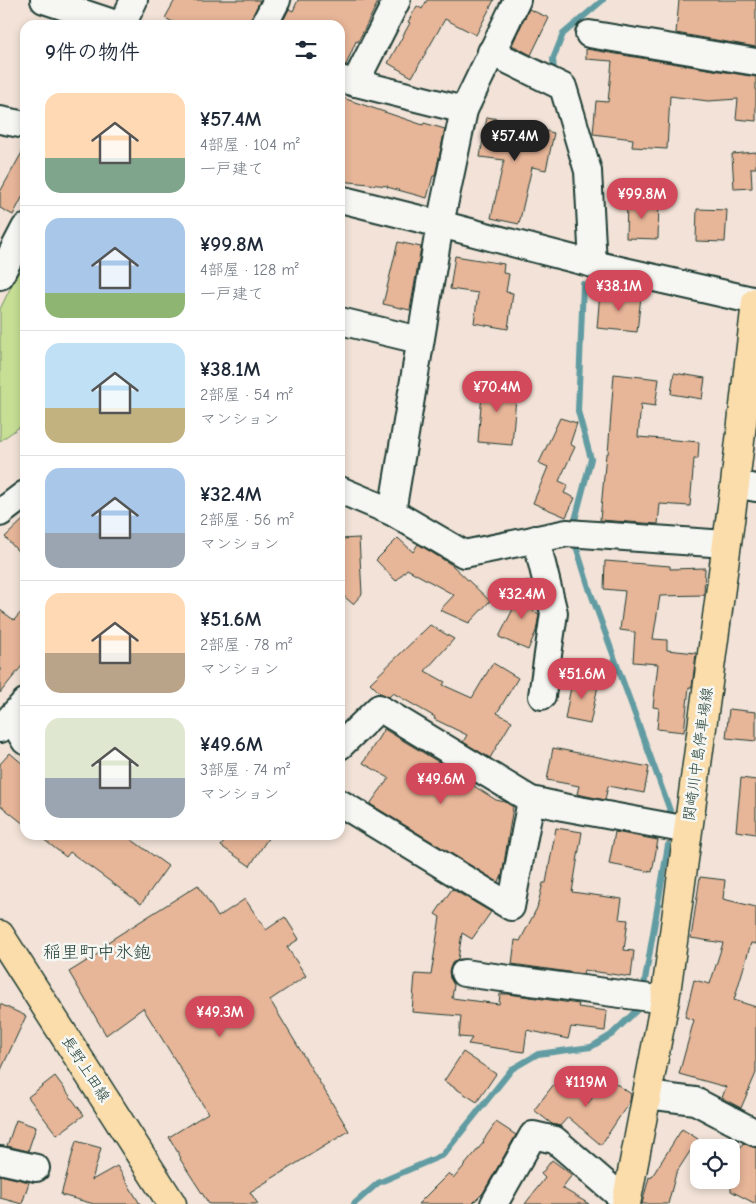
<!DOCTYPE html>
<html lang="ja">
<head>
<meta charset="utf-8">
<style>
  :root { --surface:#fff; --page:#f6f6f7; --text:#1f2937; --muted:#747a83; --line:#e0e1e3; --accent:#d1495b }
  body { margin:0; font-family:"Comic Neue","Klee One",sans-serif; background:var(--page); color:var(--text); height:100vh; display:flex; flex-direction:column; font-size:19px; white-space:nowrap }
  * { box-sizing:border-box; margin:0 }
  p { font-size:16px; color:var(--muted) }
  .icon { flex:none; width:28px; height:28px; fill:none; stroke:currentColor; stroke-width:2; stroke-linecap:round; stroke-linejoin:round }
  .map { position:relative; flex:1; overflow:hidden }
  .side { position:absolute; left:20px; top:20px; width:325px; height:820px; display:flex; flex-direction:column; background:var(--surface); border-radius:15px; box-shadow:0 2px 8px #0003 }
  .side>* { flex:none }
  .buttons { position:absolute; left:690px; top:1139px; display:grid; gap:10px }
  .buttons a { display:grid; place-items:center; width:50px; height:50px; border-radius:10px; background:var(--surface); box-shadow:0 2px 8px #0003; font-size:25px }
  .price { position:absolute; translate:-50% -42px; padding:0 11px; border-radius:18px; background:var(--accent); color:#fff; font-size:16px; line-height:32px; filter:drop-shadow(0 1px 2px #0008) }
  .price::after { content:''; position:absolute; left:50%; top:30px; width:15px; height:11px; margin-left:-8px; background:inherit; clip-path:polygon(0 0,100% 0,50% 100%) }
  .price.on { background:#222; color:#fff }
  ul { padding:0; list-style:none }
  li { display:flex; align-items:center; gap:15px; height:125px; padding:0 25px }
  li+li { border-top:1px solid var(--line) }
  li span { display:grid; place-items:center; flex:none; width:140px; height:100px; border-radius:15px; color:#555 }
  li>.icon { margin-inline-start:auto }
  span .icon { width:60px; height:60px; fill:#fffc; stroke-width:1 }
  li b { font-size:21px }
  h2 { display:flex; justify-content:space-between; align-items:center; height:60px; padding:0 25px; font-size:21px }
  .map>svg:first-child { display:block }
  .green { fill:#c6df95; stroke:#728e64 }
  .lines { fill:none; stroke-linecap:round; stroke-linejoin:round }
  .stream { stroke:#629ca3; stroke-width:6 }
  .building { fill:#e7b598; stroke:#1f3d34 }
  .minor-casing { stroke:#1f3d34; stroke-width:30 }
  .major-casing { stroke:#1f3d34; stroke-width:31 }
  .minor { stroke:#f6f6f2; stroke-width:26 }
  .major { stroke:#fbddab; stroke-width:28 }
  .labels { text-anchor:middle; stroke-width:5; stroke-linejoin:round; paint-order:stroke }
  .street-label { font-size:15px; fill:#1f3d34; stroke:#f6f6f2 }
  .quarter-label { font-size:18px; fill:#1f3d34; stroke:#f6f6f2 }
</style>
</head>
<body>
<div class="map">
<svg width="756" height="1204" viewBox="0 0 756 1204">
  <rect width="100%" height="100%" fill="#f2e2d7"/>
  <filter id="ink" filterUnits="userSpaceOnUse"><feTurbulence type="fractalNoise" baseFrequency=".02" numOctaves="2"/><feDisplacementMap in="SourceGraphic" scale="10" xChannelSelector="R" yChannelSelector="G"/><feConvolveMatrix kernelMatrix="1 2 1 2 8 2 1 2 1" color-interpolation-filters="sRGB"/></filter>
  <g filter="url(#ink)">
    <!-- green -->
    <polygon class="green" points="25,258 25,423 0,441 0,309"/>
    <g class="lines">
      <!-- stream -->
      <g class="stream">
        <polyline points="554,71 553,59 563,34 603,0"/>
        <polyline points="575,520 591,459 578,411 583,284"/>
        <polyline points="576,546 590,591 672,816"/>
        <polyline points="644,986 668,845"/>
        <polyline points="354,1204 378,1183 443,1155 512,1069 538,1054 591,1047 611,1035 637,1010"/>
      </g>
    </g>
    <!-- building -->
    <g class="building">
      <polygon points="175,0 260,0 249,25 179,25 165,18"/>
      <polygon points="298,0 379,0 358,42 356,41 346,65 340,64 340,25 287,25 282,23 289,9 293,11"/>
      <polygon points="427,0 494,0 476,35 445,19 412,77 388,63 410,23 408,22 417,6 422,9"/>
      <polygon points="679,0 756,0 756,47 676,33"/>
      <polygon points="529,9 549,18 531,55 512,45"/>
      <polygon points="586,49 756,77 756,121 736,119 738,99 708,101 670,96 667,149 632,147 633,139 593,134 596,101 608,102 612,61 586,59"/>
      <polygon points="340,97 423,125 424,123 445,129 435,176 433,176 427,198 387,187 388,186 340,181"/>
      <polygon points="487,117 531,125 530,127 554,133 546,170 532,167 519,224 491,218 504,160 480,157"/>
      <polygon points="25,147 25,192 13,215 0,208 0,192"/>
      <polygon points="756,152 756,168 751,168 752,188 734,189 732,154"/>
      <polygon points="627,200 659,202 658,239 626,238"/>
      <polygon points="697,209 727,210 725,242 696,241"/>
      <polygon points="398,242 421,247 410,310 383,304"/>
      <polygon points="455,256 504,264 503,273 509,274 506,292 513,293 508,329 474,323 478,293 450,289"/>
      <polygon points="600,292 641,296 637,332 597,328"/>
      <polygon points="674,373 705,378 702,399 671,394"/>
      <polygon points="614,374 659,379 655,406 641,404 638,437 699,442 698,459 694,459 690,506 660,504 658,524 600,520 606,454 608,454"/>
      <polygon points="483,381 517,385 512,445 478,442"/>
      <polygon points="560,418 577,423 570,444 575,447 559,481 568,485 564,493 575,498 566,517 533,503 548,467 539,463"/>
      <polygon points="25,518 25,559 5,537"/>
      <polygon points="359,538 362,594 353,604 340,593 340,539"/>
      <polygon points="398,538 413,552 418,544 452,565 490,601 469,623 440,610 454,595 407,569 396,581 376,560"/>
      <polygon points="605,561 670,566 670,569 705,568 704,595 660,596 653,639 667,640 667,650 696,653 692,687 689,687 684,732 657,729 659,708 653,707 658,664 633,662 635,632 620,630 625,591 604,589"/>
      <polygon points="527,581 531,583 536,604 533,611 539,614 536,631 528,650 499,637"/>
      <polygon points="25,608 25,662 0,693 0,610 14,620"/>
      <polygon points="430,625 454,639 425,671 445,682 443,685 472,698 493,663 518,678 497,713 512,721 490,758 463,742 467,735 434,719 435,717 393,693 389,697 380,693 370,683"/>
      <polygon points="573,676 599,681 590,724 565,719"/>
      <polygon points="729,709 756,712 756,741 726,738"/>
      <polygon points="384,729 475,784 474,786 496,800 505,802 513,807 502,876 498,882 370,804 389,778 363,763"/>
      <polygon points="553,748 649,767 644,793 608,786 605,800 577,794 579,786 547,780"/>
      <polygon points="10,753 25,766 25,825 0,805 0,764"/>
      <polygon points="741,778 756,780 756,834 736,831"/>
      <polygon points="556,828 582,832 572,892 622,899 619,919 628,920 624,950 634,951 631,977 584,970 583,974 512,964 515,940 520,941 537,908 543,883 546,883"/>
      <polygon points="615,832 658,840 652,872 609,864"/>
      <polygon points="38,835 125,835 168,866 141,904 70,852 66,857"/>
      <polygon points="229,835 270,835 250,866 221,846"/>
      <polygon points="700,877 725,880 723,899 756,907 756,944 751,943 734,1000 756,1007 756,1073 741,1108 722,1098 726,1087 679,1074 694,1020 685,1017 694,980 710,984 723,943 691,938"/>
      <polygon points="198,885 218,917 245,899 266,930 285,917 299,939 287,947 306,976 270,1000 349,1131 250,1192 258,1204 209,1204 180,1159 181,1158 169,1137 208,1113 143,1008 106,1035 69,972 106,949 103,945"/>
      <polygon points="452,889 491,912 472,939 462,933 458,959 452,963 449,971 450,978 454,985 452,998 499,1004 500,994 508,994 579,1004 578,1007 607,1011 605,1031 571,1027 568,1039 527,1030 524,1052 468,1044 472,1038 459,1037 461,1016 412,1012 415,974 431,975 440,917 435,914"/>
      <polygon points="0,1004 26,1016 0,1072"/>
      <polygon points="463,1052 496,1074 477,1102 444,1081"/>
      <polygon points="55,1076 84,1115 57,1135 28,1097"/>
      <polygon points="608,1078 631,1094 630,1101 601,1145 568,1117 560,1126 552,1124 534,1110 558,1079 588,1103"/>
      <polygon points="16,1120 36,1127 28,1151 7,1146"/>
      <polygon points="496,1122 516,1135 483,1193 472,1204 418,1204 449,1173 454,1178 484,1142 483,1141"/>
      <polygon points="682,1129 698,1139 676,1173 668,1204 642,1204 649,1177 651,1178"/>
      <polygon points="76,1141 101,1148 92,1180 117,1166 140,1204 94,1204 61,1195"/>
      <polygon points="743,1143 756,1148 756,1204 731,1191 731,1167"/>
      <polygon points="552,1160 572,1175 562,1188 589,1204 525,1204 545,1178 541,1174"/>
      <polygon points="0,1175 29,1182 22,1204 0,1198"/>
    </g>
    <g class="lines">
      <!-- minor casing -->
      <g class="minor-casing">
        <g id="minor">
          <polyline points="44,0 119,25"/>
          <polyline points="122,25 134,0"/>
          <polyline points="264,25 277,0"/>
          <polyline points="589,34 756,62"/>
          <polyline points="491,52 563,87 588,171 593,264"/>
          <polyline points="340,79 464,110"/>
          <polyline points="355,83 397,0"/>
          <polyline points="0,120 25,125"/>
          <polyline points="340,199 440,224 593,264 756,301"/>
          <polyline points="0,276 25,228"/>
          <polyline points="340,321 419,340"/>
          <polyline points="735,484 756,488"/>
          <polyline points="340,490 392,512 464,554 567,533 726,544"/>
          <polyline points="392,512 440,224 464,110 517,0"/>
          <polyline points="0,513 25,494"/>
          <polyline points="536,539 554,613 542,696"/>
          <polyline points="11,718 25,741"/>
          <polyline points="0,729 25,702"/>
          <polyline points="340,746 379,708 531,800 563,807 688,830"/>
          <polyline points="340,803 511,907 531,800"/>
          <polyline points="464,973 665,1000"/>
          <polyline points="647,1095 695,1101 756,1133"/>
          <polyline points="0,1160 36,1168"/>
          <polyline points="494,1204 533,1135 555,1140 627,1202"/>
        </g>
      </g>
      <!-- major casing -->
      <g class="major-casing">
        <g id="major">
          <polyline points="0,935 172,1204"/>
          <polyline points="626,1204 665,1000 735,484 756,302"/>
        </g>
      </g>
      <!-- minor -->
      <use href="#minor" class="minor"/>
      <!-- major -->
      <use href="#major" class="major"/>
    </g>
  </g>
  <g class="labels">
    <!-- street labels -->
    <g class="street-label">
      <text transform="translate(698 754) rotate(-82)" y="5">関崎川中島停車場線</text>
      <text transform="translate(86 1069) rotate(57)" y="5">長野上田線</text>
    </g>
    <!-- quarter labels -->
    <g class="quarter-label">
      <text x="97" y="958">稲里町中氷鉋</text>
    </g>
  </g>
</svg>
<div class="buttons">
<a><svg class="icon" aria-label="locate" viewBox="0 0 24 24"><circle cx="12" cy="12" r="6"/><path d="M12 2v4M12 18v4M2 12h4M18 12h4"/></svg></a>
</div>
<b class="price on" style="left:515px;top:162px">¥57.4M</b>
<b class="price" style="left:642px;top:220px">¥99.8M</b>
<b class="price" style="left:619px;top:312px">¥38.1M</b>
<b class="price" style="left:497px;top:413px">¥70.4M</b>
<b class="price" style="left:522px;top:620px">¥32.4M</b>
<b class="price" style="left:582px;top:700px">¥51.6M</b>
<b class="price" style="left:441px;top:805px">¥49.6M</b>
<b class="price" style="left:220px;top:1038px">¥49.3M</b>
<b class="price" style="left:586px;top:1108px">¥119M</b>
<section class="side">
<h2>9件の物件<svg class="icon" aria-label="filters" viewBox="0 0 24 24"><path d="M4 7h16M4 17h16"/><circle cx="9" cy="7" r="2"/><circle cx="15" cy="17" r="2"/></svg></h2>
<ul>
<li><span style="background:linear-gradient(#ffd9b3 65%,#7fa58c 0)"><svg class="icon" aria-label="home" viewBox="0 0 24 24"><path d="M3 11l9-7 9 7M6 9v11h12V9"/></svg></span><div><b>¥57.4M</b><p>4部屋 · 104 m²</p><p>一戸建て</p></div></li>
<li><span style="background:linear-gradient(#a9c7e8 75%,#8fb573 0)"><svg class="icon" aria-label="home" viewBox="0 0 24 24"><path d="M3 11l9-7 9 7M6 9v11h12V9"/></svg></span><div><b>¥99.8M</b><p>4部屋 · 128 m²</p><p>一戸建て</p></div></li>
<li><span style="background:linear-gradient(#bfe0f5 65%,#c2b280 0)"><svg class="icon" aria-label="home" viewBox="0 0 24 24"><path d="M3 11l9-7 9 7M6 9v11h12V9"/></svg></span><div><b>¥38.1M</b><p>2部屋 · 54 m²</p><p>マンション</p></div></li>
<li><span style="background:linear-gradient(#a9c7e8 65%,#9aa5b1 0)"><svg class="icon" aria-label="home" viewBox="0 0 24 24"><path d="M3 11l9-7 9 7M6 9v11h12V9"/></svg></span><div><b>¥32.4M</b><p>2部屋 · 56 m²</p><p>マンション</p></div></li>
<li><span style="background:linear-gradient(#ffd9b3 60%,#b9a48a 0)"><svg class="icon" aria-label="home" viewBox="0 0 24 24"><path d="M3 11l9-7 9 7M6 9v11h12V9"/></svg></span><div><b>¥51.6M</b><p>2部屋 · 78 m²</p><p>マンション</p></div></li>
<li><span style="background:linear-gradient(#dfe7d0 60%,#9aa5b1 0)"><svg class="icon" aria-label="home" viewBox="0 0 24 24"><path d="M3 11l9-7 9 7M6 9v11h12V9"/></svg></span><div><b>¥49.6M</b><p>3部屋 · 74 m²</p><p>マンション</p></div></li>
</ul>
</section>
</div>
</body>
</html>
